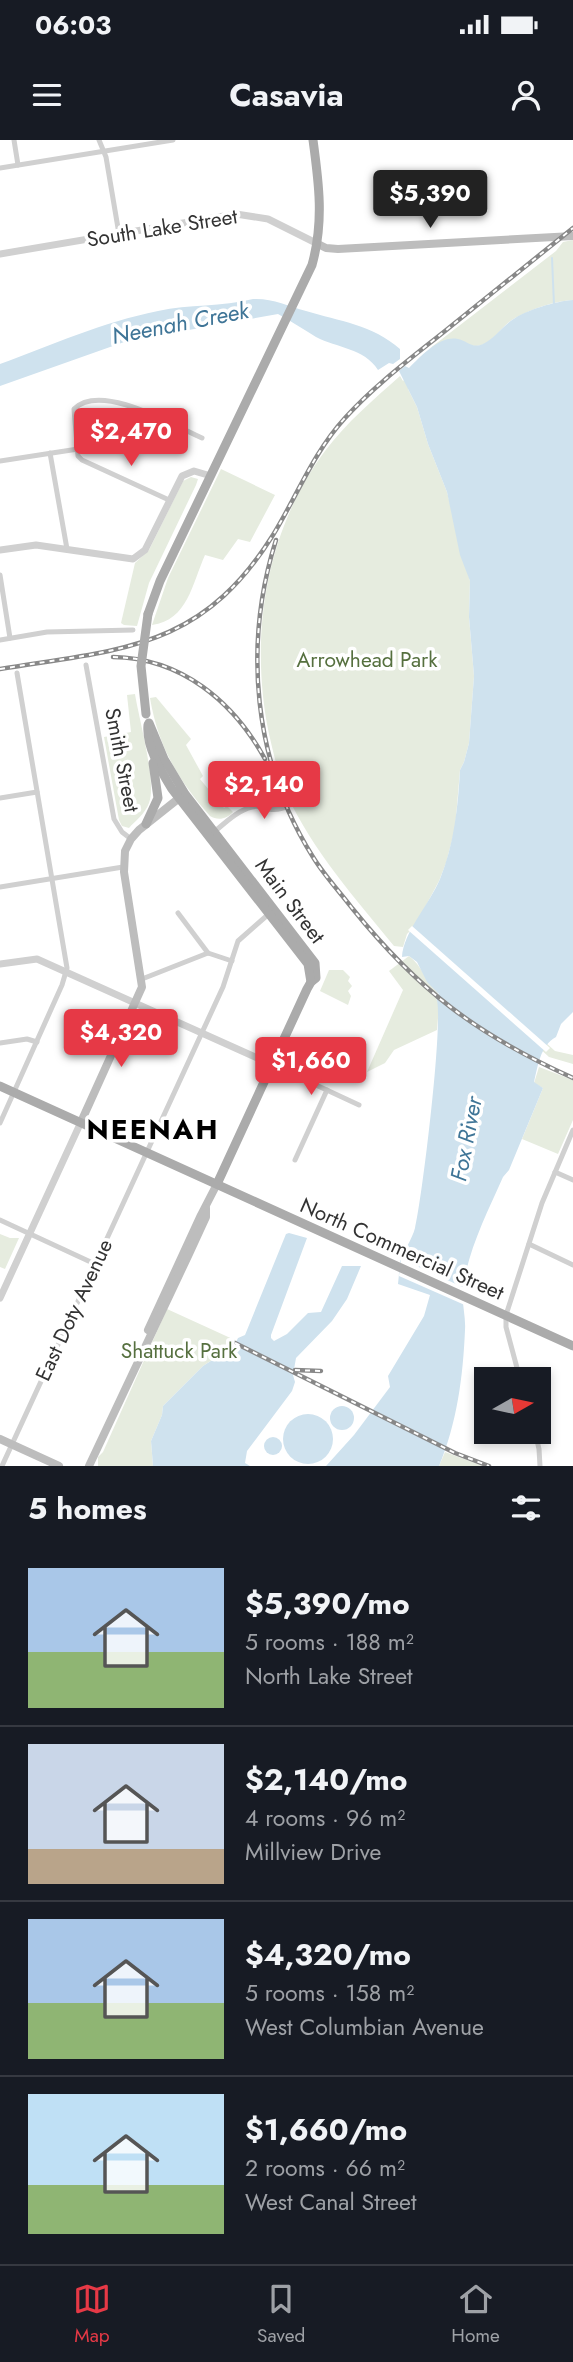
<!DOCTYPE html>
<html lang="en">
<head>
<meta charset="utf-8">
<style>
  :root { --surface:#171b24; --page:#20242c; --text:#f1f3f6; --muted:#9ea1a6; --line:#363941; --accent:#e63946 }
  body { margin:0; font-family:Jost,sans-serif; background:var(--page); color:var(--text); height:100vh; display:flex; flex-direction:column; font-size:26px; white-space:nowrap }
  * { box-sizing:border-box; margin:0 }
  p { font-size:23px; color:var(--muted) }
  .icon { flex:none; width:38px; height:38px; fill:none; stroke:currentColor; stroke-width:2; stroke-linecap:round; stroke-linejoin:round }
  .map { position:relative; height:1326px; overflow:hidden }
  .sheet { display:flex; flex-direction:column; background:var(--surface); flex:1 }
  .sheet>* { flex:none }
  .needle { width:46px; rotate:81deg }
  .buttons { position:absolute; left:474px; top:1227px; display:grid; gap:14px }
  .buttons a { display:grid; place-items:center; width:77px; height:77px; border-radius:0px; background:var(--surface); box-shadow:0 4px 10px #0003; font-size:35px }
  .price { position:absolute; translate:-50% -60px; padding:0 16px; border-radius:7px; background:var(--accent); color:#fff; font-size:23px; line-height:46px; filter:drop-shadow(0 2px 4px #0008) }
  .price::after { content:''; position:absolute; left:50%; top:42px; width:21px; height:16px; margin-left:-10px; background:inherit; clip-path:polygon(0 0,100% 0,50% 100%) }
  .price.on { background:#222; color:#fff }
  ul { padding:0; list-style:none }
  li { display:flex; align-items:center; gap:21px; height:175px; padding:0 28px }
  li+li { border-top:2px solid var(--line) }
  li span { display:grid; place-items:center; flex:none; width:196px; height:140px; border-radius:0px; color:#555 }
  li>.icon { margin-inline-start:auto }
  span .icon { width:84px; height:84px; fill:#fffc; stroke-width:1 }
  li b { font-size:30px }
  h2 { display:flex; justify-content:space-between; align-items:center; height:84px; padding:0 28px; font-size:30px }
  .status { display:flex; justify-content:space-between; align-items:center; height:49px; padding:0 35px; background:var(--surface); direction:ltr }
  .status svg { height:19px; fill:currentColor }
  header { display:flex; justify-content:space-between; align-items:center; height:91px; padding:0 28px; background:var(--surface); font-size:32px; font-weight:700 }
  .tab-bar { display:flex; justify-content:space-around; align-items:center; height:98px; border-top:2px solid var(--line); background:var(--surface); font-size:19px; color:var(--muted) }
  .tab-bar a { display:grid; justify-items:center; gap:4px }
  .tab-bar .on { color:var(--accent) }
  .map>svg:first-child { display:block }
  .green { fill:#e6ecdf }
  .water { fill:#cfe2ee }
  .pier { fill:#fff }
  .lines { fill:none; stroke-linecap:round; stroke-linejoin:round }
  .stream { stroke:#cfe2ee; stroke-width:2 }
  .minor { stroke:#d0d0d0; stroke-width:5 }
  .tertiary { stroke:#d0d0d0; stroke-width:7 }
  .secondary { stroke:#bdbdbd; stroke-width:8 }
  .primary { stroke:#ababab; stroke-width:9 }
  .rail-casing { stroke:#888; stroke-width:4.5 }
  .rail { stroke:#fff; stroke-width:2; stroke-dasharray:5; stroke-linecap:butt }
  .primary-bridge { stroke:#ababab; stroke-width:9 }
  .labels { text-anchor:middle; stroke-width:7; stroke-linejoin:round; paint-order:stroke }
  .street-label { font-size:21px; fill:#333; stroke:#fff }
  .park-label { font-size:21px; fill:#56703f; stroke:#fff }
  .water-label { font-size:23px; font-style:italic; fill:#3f7597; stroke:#fff }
  .district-label { font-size:28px; font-weight:bold; letter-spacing:2px; fill:#000; stroke:#fff }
</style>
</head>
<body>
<div class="status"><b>06:03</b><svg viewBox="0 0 49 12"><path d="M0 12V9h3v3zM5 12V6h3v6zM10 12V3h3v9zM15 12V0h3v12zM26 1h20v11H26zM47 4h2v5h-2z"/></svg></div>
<header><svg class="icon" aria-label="menu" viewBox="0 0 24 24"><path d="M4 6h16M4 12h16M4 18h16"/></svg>Casavia<svg class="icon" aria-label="person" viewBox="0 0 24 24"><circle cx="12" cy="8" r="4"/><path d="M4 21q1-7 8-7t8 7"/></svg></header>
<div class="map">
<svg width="573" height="1326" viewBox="0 0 573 1326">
  <rect width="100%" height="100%" fill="#fff"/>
  <!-- green -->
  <g class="green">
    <path d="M573,100V160C554,161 532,169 515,178C499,186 491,211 469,205L408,249L417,267L428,304L447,352L470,441L469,477L474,536L469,603L464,622L460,630L455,689L446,723L439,741L416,784L555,911L573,915V924L549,917L411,790L407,794L403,807L394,806C355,758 313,711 287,655C278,635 274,615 269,594C249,498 265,391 325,311C347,282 373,260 400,236L403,241L446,200L429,209L556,111L563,102Z"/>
    <path d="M221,329L275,355L250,402L238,399L223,420L205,415C192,444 188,480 152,485L168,438Z"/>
    <polygon points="191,337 198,339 196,345 149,443 137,486 124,485 121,483 135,423 149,410 183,341"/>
    <path d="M135,554C139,579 157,643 149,663C145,674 135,681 129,688L122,686L119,680L104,597L131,592L127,555Z"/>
    <path d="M156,557L191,599L186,605L203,636L200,639L224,668L227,666L233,672C227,679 218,681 210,676C178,640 158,606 150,558Z"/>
    <path d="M409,816C422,826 426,841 438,852L436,858L439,866L437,890L394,910L385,923L367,932L403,850L389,831Z"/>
    <polygon points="329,830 343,830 350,837 348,841 352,846 348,851 351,856 348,865 320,851"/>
    <polygon points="539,927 573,940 573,980 558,1014 522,999 543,948 534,943"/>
    <polygon points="0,1094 10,1098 19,1098 5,1129 0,1127"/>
    <polygon points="167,1169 237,1201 235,1205 203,1226 163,1266 162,1275 151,1301 153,1326 98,1326 98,1317 103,1312"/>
    <polygon points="445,1312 483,1326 439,1326"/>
  </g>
  <!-- water -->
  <g class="water">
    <path d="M253,159C272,158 288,166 306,171C339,181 373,185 400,209V219L393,224L389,223L378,230C364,208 337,208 316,197C303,189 291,181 278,174L127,201L0,246V224C52,205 103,182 158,171C189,164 222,167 253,159Z"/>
    <path d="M573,160V872L561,884L556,897C540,906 538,926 534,942L543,948L509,1030L503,1037C487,1073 469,1108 463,1147C461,1161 466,1176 465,1190C463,1237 457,1283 439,1326H326L354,1295L390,1247L388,1236L424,1176L430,1155L398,1144C399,1137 399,1129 400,1122C403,1111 412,1100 415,1088C422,1061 445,871 436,858L439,854L427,842L417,822L409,816L402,817C403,793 430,763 440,739C454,704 458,667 460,630L464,622L469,603L474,536L469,477L470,441L460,415L447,352L428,304L417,267L399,231L405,226L409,228C421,216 440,195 458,199C468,201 472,209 483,204C495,198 501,188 512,180C526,170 556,161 573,160Z"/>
    <polygon points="289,1093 307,1098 271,1195 271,1198 274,1201 287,1194 308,1173 321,1172 342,1126 361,1126 347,1159 332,1181 296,1218 293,1235 295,1242 292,1251 247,1311 245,1323 250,1326 153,1326 151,1301 162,1275 163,1266 203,1226 234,1206 238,1198 245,1195 286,1094"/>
    <circle cx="342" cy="1278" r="12"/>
    <circle cx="308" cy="1299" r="25"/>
    <circle cx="273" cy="1306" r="9"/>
  </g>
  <!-- pier -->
  <g class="pier">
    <polygon points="412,786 550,908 546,912 408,790"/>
    <polygon points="401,1119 467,1149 467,1166 399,1136"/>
  </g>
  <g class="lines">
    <!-- stream -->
    <polyline class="stream" points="552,118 554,165"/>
    <!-- minor -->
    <g class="minor">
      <polyline points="14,0 18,25"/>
      <polyline points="99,0 106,17 119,94"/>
      <polyline points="0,28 173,0"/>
      <polyline points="50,313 67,409"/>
      <polyline points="0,321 78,309"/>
      <path d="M169,360L82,320L78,316L74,269C101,242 173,285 202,298"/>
      <polyline points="0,435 10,498"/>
      <polyline points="0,500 47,492 133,490"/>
      <polyline points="86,525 114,679 122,692 131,699"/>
      <polyline points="0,658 37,652"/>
      <path d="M214,692C225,683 238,670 252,667C259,665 263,667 269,669C284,672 294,662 304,653"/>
      <polyline points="0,747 123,727"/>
      <polyline points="178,773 208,813"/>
      <polyline points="142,839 208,813 232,821"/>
      <polyline points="0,903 27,899 37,902"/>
      <polyline points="273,925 359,965"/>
      <polyline points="0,983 62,845 67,828 17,533"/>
      <polyline points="295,1020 327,950"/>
      <polyline points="555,1032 573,1040"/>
      <polyline points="0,1080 95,1124"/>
      <polyline points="529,1104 573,1125"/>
      <polyline points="520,1239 506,1187 506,1175 542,1063 573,990"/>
      <polyline points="535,1292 539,1309 540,1326"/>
      <polyline points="2,1326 223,847 238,801 271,772"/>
    </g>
    <!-- tertiary -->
    <g class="tertiary">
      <polyline points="0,114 236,74 268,79 318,104"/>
      <polyline points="0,410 36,405 133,419 145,410 182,336 194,331 211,336"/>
      <polyline points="0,824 37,819 273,925"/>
      <polyline points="0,1158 81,982"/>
    </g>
    <!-- secondary -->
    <g class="secondary">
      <polyline points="318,104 326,108 338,109 573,96"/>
      <polyline points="81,982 142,847 124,732 125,711 131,699 139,690 183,655"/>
      <polyline points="148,1190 201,1075 217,1044"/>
      <polyline points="0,1299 59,1326"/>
      <polyline points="89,1326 189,1114 206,1077 206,1068"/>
    </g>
    <!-- primary -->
    <g class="primary">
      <path d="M148,474L160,441L312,125C324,82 319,44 313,0"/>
      <polyline points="149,583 164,619 185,654 315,823 316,838 311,842 307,849 217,1044"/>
      <path d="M148,585C146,607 161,631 172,649L308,824L311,842"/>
      <polyline points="146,684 158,658 153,623"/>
      <polyline points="0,946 573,1206"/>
    </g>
    <!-- rail casing -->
    <g class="rail-casing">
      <g id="rail">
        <path d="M276,400C243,505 253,622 313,717C324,735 339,751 352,768C419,851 476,894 573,938"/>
        <path d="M113,517C181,518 233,561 265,619"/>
        <path d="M0,529C122,509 201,510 273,395C297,356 313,313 345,278C375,245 410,219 445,191C487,157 530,123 573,88"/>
        <polyline points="235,1203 455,1313 489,1326"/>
        <polyline points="295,1230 321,1231"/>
      </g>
    </g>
    <!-- rail -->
    <use href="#rail" class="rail"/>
    <!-- primary-bridge -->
    <polyline class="primary-bridge" points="146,574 141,526 148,474"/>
  </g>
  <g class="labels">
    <!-- street labels -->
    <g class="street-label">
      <text transform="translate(162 88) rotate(-9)" y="7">South Lake Street</text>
      <text transform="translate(122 620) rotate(79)" y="7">Smith Street</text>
      <text transform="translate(290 761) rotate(53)" y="7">Main Street</text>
      <text transform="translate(402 1109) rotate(24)" y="7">North Commercial Street</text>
      <text transform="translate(74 1170) rotate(-65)" y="7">East Doty Avenue</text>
    </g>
    <!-- park labels -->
    <g class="park-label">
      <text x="367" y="527">Arrowhead Park</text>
      <text x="179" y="1218">Shattuck Park</text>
    </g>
    <!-- water labels -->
    <g class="water-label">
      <text transform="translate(180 183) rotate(-11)" y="8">Neenah Creek</text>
      <text transform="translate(466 999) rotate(-79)" y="8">Fox River</text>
    </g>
    <!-- district labels -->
    <g class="district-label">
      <text x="153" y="999">NEENAH</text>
    </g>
  </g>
</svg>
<div class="buttons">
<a><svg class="needle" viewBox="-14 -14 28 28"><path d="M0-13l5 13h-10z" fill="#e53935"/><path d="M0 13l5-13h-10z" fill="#9ea1a6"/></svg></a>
</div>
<b class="price on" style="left:430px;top:90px">$5,390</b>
<b class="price" style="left:131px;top:328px">$2,470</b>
<b class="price" style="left:264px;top:681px">$2,140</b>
<b class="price" style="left:121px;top:929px">$4,320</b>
<b class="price" style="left:311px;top:957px">$1,660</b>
</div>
<section class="sheet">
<h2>5 homes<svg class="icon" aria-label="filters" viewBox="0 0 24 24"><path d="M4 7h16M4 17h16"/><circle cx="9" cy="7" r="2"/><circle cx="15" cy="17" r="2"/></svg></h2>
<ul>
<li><span style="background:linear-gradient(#a9c7e8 60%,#8fb573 0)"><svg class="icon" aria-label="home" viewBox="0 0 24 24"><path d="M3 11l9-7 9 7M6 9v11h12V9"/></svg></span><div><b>$5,390/mo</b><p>5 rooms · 188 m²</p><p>North Lake Street</p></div></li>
<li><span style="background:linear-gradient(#c9d6e8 75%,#b9a48a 0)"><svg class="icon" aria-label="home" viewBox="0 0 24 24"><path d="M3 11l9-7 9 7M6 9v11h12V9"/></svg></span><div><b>$2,140/mo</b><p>4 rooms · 96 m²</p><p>Millview Drive</p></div></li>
<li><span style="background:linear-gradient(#a9c7e8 60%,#8fb573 0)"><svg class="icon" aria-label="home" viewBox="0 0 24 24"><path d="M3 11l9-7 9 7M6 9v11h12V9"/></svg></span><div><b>$4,320/mo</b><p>5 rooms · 158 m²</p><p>West Columbian Avenue</p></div></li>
<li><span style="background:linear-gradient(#bfe0f5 65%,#8fb573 0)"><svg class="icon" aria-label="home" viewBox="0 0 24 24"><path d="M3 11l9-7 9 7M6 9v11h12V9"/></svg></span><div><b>$1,660/mo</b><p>2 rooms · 66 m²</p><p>West Canal Street</p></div></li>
</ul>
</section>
<nav class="tab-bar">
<a class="on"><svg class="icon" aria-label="map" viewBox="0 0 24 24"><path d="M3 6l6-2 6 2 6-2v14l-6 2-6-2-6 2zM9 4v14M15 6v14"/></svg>Map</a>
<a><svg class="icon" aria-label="saved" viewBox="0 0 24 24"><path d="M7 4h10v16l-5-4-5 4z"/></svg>Saved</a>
<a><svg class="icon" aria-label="home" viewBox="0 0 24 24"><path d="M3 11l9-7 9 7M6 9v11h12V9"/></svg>Home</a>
</nav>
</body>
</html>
